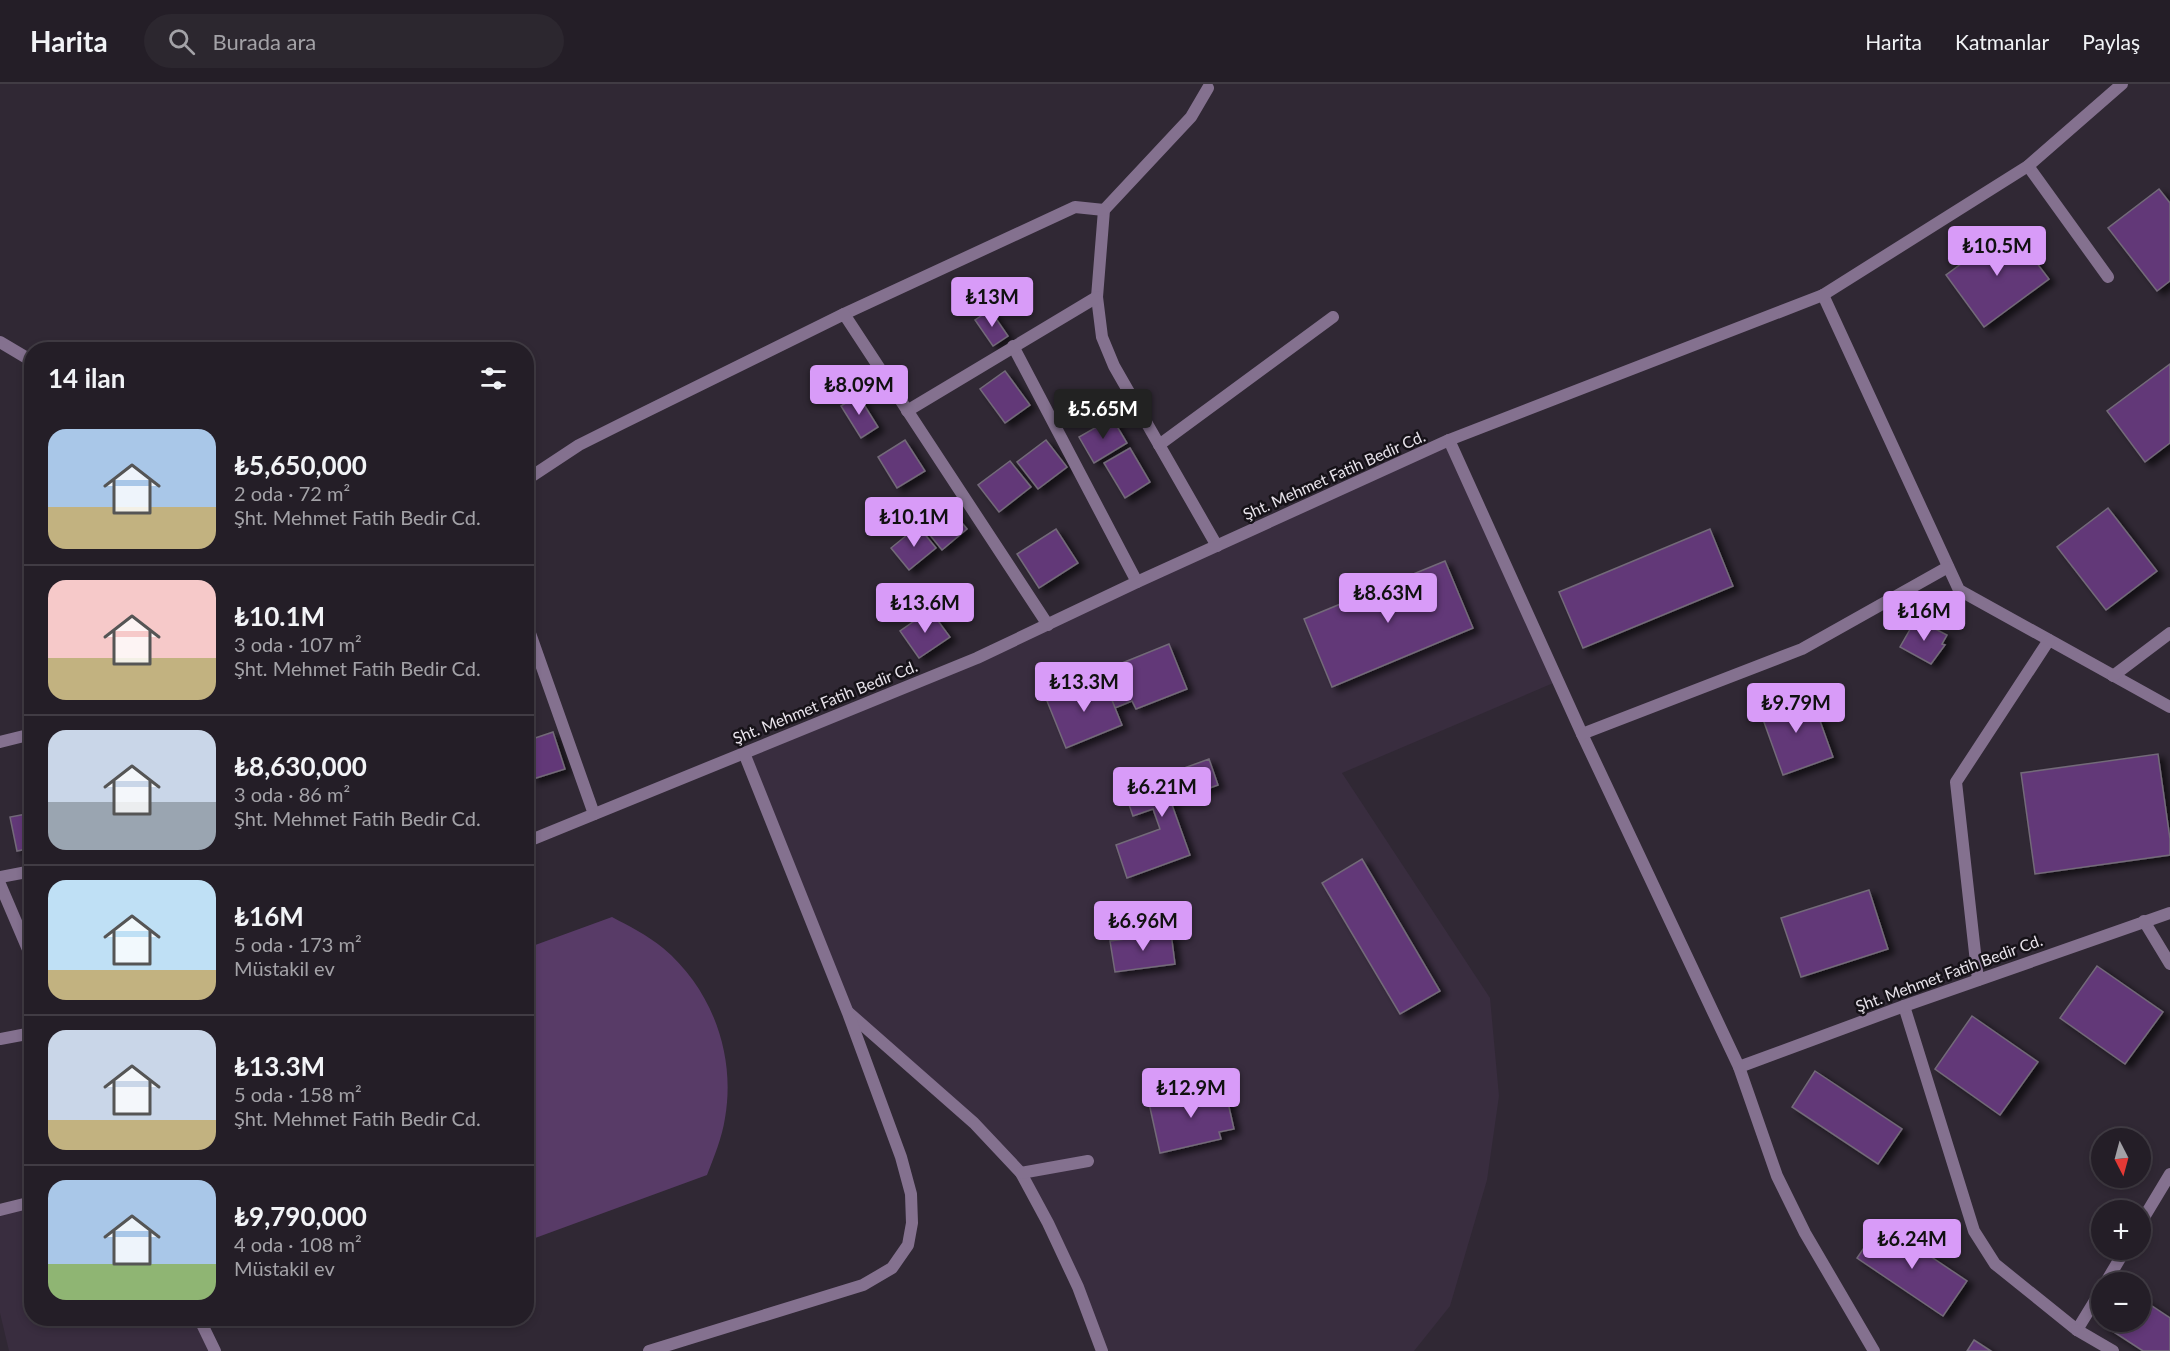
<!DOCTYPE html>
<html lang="tr">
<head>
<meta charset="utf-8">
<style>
  :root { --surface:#241e27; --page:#2c272f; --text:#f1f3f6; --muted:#a3a2a7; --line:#413c44; --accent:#d89bf8 }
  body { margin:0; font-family:Lato,sans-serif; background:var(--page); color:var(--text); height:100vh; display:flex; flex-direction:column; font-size:22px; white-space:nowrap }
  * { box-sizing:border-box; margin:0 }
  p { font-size:20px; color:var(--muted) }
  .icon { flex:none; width:33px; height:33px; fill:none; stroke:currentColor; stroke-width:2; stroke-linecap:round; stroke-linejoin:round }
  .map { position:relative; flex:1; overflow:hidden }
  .panel { position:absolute; left:24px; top:258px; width:510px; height:984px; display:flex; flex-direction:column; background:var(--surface); border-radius:24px; box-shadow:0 3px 9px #0003,0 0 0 2px var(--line) }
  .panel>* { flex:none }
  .needle { width:39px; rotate:174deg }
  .controls { position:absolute; left:2091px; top:1044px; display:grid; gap:12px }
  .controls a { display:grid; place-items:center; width:60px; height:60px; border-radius:50%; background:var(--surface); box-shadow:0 3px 9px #0003,0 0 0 2px var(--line); font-size:30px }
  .price { position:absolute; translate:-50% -51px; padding:0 14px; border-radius:6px; background:var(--accent); color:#111; font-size:20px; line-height:39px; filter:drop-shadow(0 2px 3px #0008) }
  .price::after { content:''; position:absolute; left:50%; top:36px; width:18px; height:14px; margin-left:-9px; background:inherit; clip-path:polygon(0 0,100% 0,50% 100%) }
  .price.active { background:#222; color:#fff }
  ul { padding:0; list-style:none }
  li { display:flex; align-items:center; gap:18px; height:150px; padding:0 24px }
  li+li { border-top:2px solid var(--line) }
  li span { display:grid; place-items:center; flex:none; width:168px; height:120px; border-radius:18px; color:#555 }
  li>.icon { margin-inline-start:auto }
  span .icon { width:72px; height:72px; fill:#fffc; stroke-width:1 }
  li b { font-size:26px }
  h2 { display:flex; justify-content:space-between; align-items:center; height:72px; padding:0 24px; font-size:26px }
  header { display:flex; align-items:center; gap:36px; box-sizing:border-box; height:84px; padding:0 30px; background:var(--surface); border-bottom:2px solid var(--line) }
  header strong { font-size:28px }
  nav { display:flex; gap:33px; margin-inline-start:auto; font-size:21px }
  .search { width:420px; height:54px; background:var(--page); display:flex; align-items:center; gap:15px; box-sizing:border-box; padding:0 21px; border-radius:33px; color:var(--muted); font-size:22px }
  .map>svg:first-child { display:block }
  .built { fill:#392d3f }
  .green { fill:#583b67 }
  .building { fill:#623878; stroke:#736a79; stroke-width:1.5; filter:url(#shadow) }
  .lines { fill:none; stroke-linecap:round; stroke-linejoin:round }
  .minor { stroke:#84718f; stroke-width:12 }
  .labels { text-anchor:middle; stroke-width:5; stroke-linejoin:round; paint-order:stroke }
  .street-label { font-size:16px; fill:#e8e3eb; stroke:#161218 }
</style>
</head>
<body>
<header>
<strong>Harita</strong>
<div class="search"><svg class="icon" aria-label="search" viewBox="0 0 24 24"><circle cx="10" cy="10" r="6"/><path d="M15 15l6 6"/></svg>Burada ara</div>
<nav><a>Harita</a><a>Katmanlar</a><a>Paylaş</a></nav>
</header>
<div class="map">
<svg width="2170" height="1267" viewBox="0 0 2170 1267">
  <defs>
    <filter id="shadow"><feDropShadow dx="6" dy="4" stdDeviation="3" flood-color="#0009"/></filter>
  </defs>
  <rect width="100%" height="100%" fill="#302834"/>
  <!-- built -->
  <g class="built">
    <polygon points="1449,356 1558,597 1342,689 1490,914 1499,1012 1487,1096 1450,1222 1414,1267 1102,1267 1021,1089 848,929 744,669 977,574"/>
    <polygon points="31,1118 32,1234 199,1235 215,1267 9,1267 0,1229 0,1126"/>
  </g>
  <!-- green -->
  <path class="green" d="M612,833C629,842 647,851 663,864C712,905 736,971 725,1034C722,1054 714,1073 707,1091L527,1157V864Z"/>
  <!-- building -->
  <g class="building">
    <polygon points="2159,105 2170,119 2170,197 2157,207 2108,144"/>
    <polygon points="2010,144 2049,195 1984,243 1946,191"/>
    <polygon points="990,226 1008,252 993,262 975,236"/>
    <polygon points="2170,280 2170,359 2145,378 2107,327"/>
    <polygon points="1005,287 1030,321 1005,339 980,305"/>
    <polygon points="858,311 878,343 861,354 841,322"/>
    <polygon points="1112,334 1127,359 1094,379 1079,353"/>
    <polygon points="905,356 925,387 897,404 878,373"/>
    <polygon points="1046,356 1067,383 1038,405 1017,378"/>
    <polygon points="1130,364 1150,398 1125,414 1104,379"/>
    <polygon points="1010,377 1031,403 999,428 978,401"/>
    <polygon points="947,421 967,445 942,466 922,441"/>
    <polygon points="2108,424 2157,487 2106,526 2057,463"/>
    <polygon points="918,442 936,464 909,486 891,464"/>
    <polygon points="1056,445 1078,479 1039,504 1017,470"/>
    <polygon points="1710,445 1733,502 1583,564 1559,508"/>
    <polygon points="1445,477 1473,544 1332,603 1304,535"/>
    <polygon points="930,526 950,553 919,574 900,547"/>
    <polygon points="1916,535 1947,551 1942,560 1945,561 1931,580 1900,563"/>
    <polygon points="1169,560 1187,605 1136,625 1132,617 1115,624 1100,588"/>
    <polygon points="1103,594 1122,641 1066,664 1047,617"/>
    <polygon points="1810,609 1833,673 1783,691 1760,627"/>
    <polygon points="553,648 565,685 533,695 526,675 526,657"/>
    <polygon points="2158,670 2170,755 2170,771 2035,790 2021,689"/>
    <polygon points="1209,675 1218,701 1171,718 1190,771 1127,794 1116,761 1160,745 1153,725 1133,732 1124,706"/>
    <polygon points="32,729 32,764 17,767 10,733"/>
    <polygon points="1362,775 1440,907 1400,930 1322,799"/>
    <polygon points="1869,806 1888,865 1801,893 1781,834"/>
    <polygon points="1171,849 1175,880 1115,888 1110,857"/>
    <polygon points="2097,882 2163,928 2125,980 2060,934"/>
    <polygon points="1972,932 2038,978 2000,1031 1935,985"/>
    <polygon points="1815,987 1902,1045 1878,1080 1792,1023"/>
    <polygon points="1224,1001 1234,1045 1219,1048 1221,1055 1160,1069 1149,1019"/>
    <polygon points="1881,1139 1967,1197 1943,1232 1857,1174"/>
    <polygon points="2140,1214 2170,1234 2170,1267 2143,1267 2103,1241 2105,1238 2140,1238"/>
    <polygon points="1974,1256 1991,1267 1967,1267"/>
  </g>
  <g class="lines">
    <!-- minor -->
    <g class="minor">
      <polyline points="1208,4 1191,33 1104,126 1097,213 1102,253 1114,282 1217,462"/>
      <polyline points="2028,82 2108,193"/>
      <polyline points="1823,211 1959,506 2170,623"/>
      <polyline points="844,230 1075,123 1104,126"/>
      <polyline points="0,258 32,277"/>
      <polyline points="1013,262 1137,498"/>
      <polyline points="907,327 1097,213"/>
      <polyline points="1449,356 1582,650 1739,983 1777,1092 1805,1149 1874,1267"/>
      <polyline points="1159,361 1333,233"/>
      <polyline points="526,396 579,361 621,340 844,230 1048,541"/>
      <polyline points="526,538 594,730"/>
      <polyline points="2113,592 2170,549"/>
      <polyline points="1582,650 1802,565 1948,483"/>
      <polyline points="0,658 32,650"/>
      <polyline points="526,758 977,574 1137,498 1449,356 1823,211 2028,82 2122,0"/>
      <polyline points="0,793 32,787"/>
      <polyline points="0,800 32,875"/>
      <polyline points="2144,837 2170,880"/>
      <polyline points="1978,896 1956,698 2049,556"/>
      <polyline points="1904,922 1974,1147 1995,1180 2077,1246 2102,1205"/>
      <polyline points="849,929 974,1039 1021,1089 1048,1139 1078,1203 1102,1267"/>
      <polyline points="0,955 32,949"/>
      <polyline points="1739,983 1904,922 2170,829"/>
      <polyline points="1021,1089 1088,1077"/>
      <polyline points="0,1126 32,1118"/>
      <polyline points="2140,1140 2170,1090"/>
      <polyline points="2106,1198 2125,1166"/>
      <polyline points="199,1234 215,1267"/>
      <polyline points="2077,1246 2113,1267"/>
      <polyline points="649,1267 863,1201 892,1184 908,1161 912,1139 911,1110 901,1073 848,929 744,669"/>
    </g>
  </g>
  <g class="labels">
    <!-- street labels -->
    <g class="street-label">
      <text transform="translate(1334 391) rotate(-24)" y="6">Şht. Mehmet Fatih Bedir Cd.</text>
      <text transform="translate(825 618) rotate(-22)" y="6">Şht. Mehmet Fatih Bedir Cd.</text>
      <text transform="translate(1949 889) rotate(-20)" y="6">Şht. Mehmet Fatih Bedir Cd.</text>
    </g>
  </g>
</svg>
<div class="controls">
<a><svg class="needle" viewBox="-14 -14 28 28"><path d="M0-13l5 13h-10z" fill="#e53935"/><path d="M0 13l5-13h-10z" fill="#a3a2a7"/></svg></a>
<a>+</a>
<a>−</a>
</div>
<b class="price" style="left:1997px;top:193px">₺10.5M</b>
<b class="price" style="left:992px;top:244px">₺13M</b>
<b class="price" style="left:859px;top:332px">₺8.09M</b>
<b class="price active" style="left:1103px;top:356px">₺5.65M</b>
<b class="price" style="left:914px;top:464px">₺10.1M</b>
<b class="price" style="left:1388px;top:540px">₺8.63M</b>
<b class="price" style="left:925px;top:550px">₺13.6M</b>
<b class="price" style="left:1924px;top:558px">₺16M</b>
<b class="price" style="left:1084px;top:629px">₺13.3M</b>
<b class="price" style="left:1796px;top:650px">₺9.79M</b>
<b class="price" style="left:1162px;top:734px">₺6.21M</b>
<b class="price" style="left:1143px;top:868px">₺6.96M</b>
<b class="price" style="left:1191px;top:1035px">₺12.9M</b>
<b class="price" style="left:1912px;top:1186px">₺6.24M</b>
<section class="panel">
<h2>14 ilan<svg class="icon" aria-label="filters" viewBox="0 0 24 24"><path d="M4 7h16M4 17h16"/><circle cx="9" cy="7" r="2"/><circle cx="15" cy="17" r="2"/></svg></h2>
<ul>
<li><span style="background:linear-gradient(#a9c7e8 65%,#c2b280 0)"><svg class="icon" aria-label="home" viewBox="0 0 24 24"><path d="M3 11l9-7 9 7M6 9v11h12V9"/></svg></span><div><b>₺5,650,000</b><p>2 oda · 72 m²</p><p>Şht. Mehmet Fatih Bedir Cd.</p></div></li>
<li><span style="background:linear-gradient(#f6c9c9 65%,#c2b280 0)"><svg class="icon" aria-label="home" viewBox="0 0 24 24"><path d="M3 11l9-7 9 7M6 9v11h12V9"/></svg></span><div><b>₺10.1M</b><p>3 oda · 107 m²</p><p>Şht. Mehmet Fatih Bedir Cd.</p></div></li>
<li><span style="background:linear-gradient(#c9d6e8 60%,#9aa5b1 0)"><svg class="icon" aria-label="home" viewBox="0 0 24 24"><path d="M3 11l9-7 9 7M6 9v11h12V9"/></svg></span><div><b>₺8,630,000</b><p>3 oda · 86 m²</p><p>Şht. Mehmet Fatih Bedir Cd.</p></div></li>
<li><span style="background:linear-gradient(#bfe0f5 75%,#c2b280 0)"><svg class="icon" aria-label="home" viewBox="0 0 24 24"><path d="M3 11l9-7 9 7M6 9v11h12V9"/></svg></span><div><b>₺16M</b><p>5 oda · 173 m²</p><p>Müstakil ev</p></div></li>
<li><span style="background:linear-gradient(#c9d6e8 75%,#c2b280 0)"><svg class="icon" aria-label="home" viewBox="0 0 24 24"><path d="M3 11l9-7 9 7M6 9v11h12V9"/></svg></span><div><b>₺13.3M</b><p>5 oda · 158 m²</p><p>Şht. Mehmet Fatih Bedir Cd.</p></div></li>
<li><span style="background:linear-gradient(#a9c7e8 70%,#8fb573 0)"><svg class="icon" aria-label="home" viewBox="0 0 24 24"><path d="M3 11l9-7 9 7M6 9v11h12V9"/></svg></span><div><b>₺9,790,000</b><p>4 oda · 108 m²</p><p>Müstakil ev</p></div></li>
</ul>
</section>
</div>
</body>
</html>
